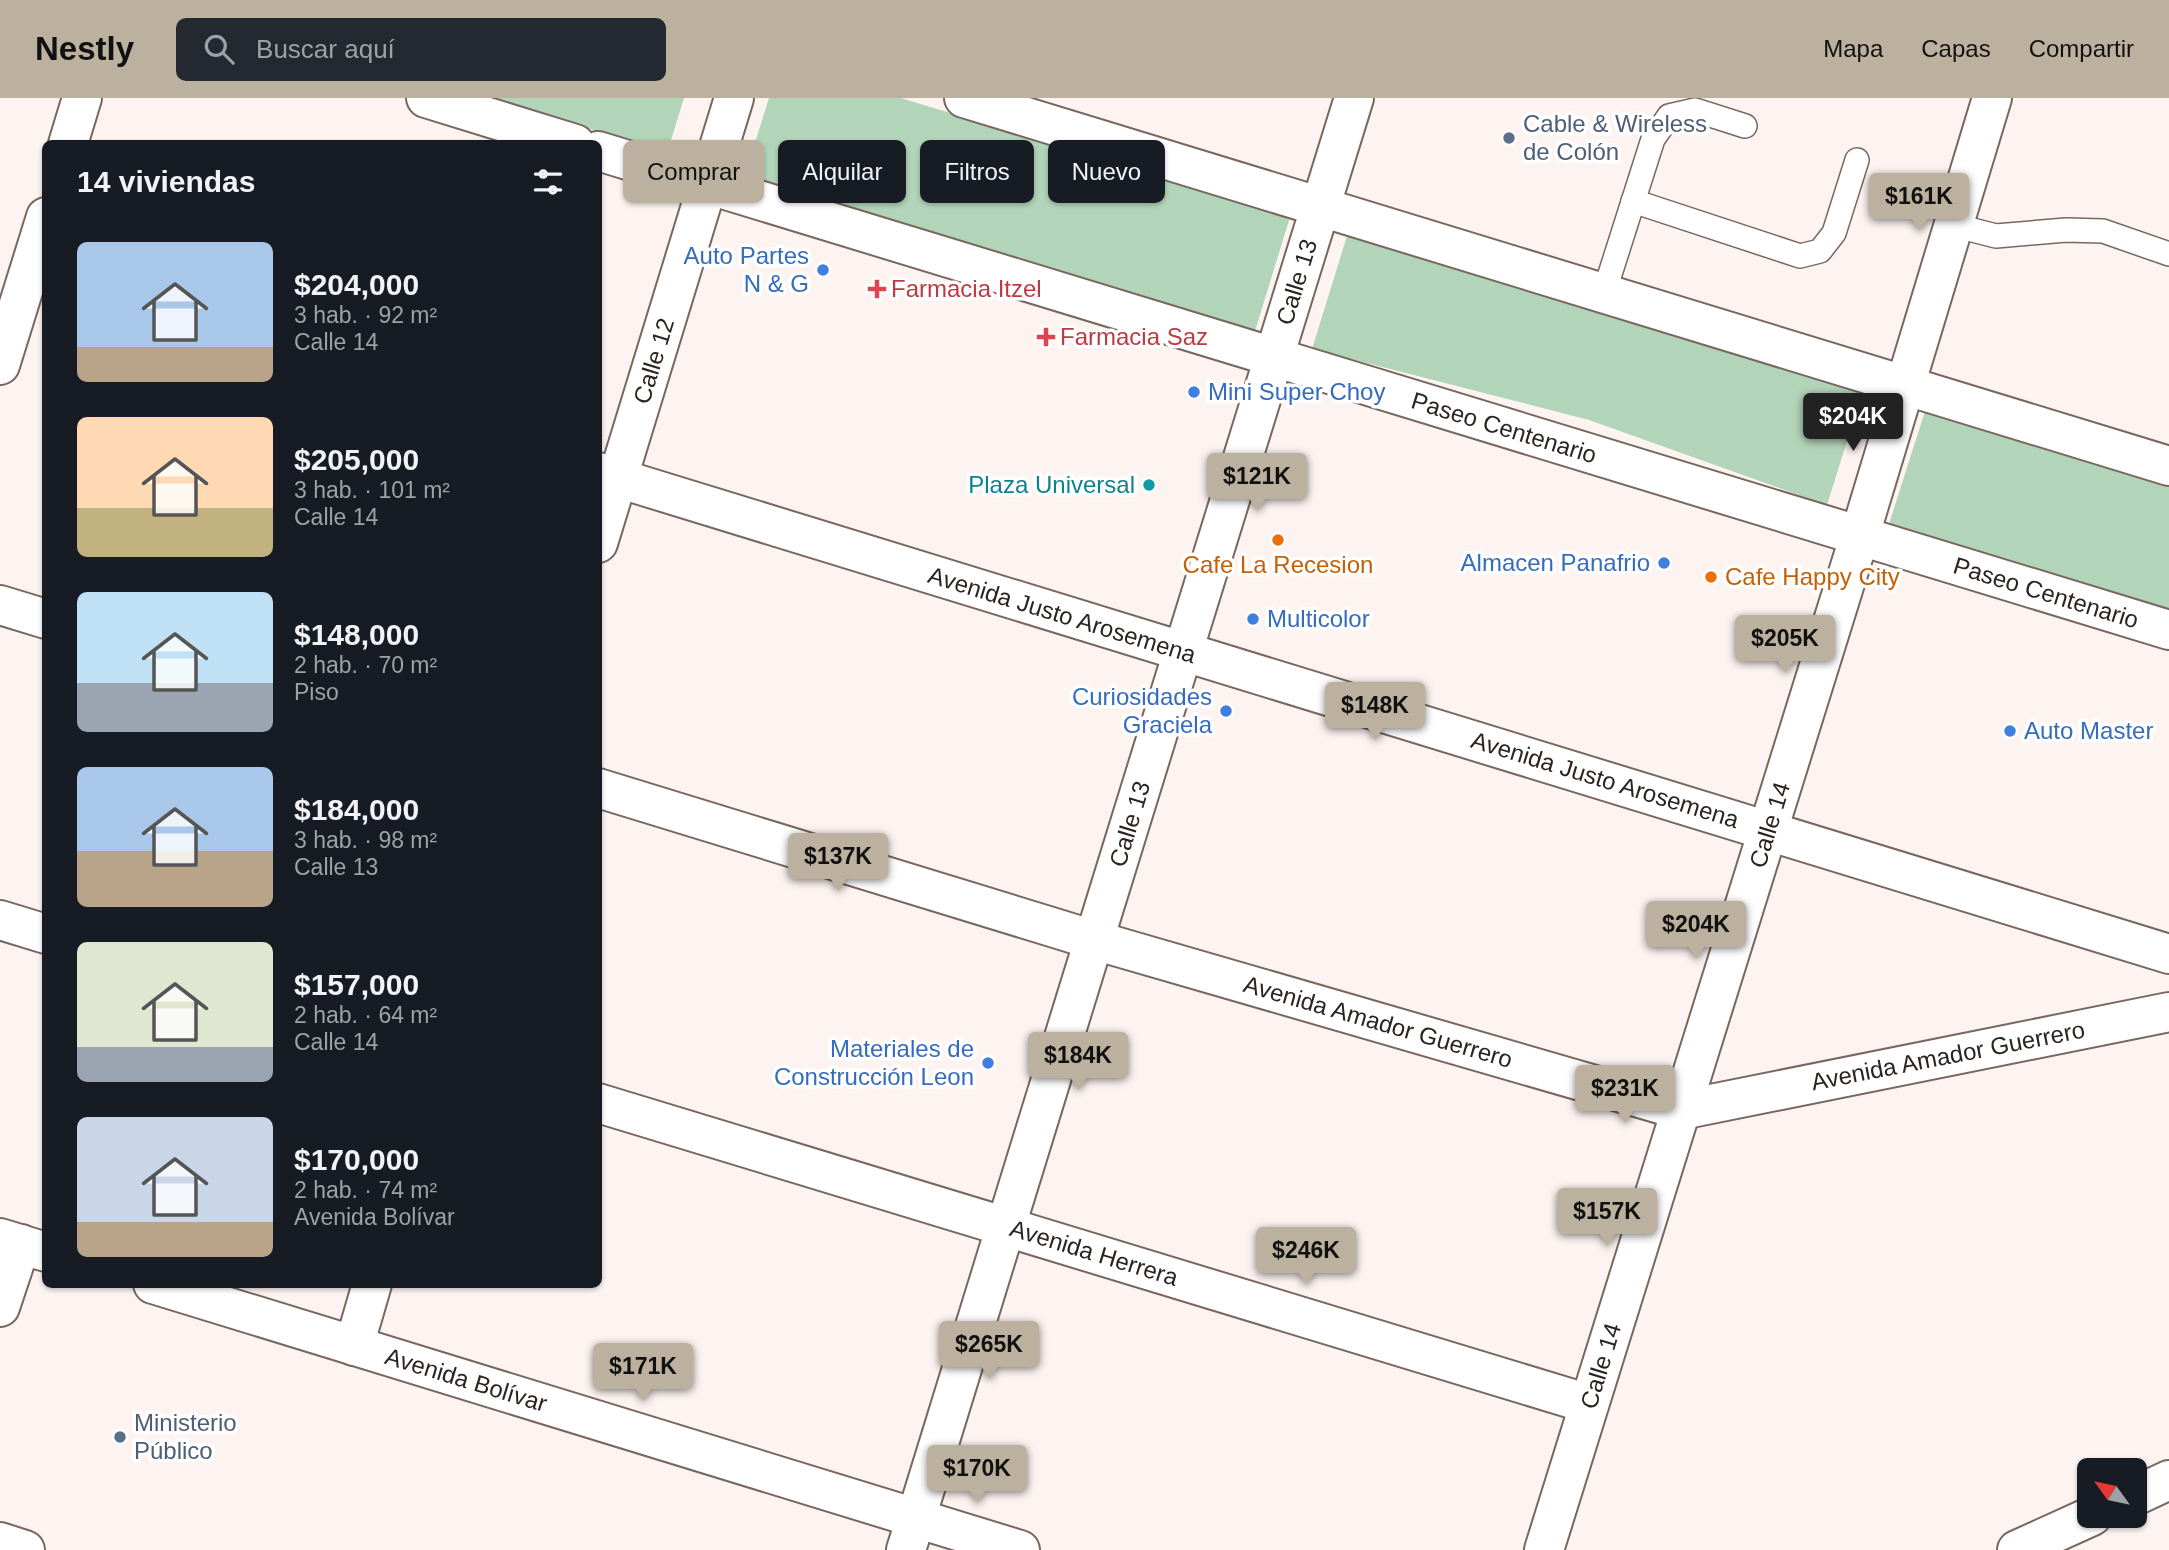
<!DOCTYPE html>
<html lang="es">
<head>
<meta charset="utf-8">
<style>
  :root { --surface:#171b24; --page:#242831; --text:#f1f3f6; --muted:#9ea1a6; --accent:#bcb09e }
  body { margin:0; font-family:Helvetica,sans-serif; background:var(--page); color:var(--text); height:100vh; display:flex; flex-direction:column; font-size:26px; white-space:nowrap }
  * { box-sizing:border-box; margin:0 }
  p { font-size:23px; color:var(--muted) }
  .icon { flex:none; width:38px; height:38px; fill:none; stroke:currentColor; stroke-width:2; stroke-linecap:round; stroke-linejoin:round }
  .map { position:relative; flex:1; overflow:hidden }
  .panel { position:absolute; left:42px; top:42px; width:560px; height:1148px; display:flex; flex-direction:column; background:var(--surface); border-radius:10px; box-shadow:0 2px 5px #0004 }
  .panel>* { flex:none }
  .top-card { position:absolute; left:623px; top:42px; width:665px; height:63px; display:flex; gap:14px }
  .needle { width:46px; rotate:303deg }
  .buttons { position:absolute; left:2077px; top:1360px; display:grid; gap:14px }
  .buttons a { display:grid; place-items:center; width:70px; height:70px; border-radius:10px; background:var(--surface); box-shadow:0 2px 5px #0004; font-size:35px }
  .price { position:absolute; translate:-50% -60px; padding:0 16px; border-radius:7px; background:var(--accent); color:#111; font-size:23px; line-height:46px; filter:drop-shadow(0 2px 4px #0008) }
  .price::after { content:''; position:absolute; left:50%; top:42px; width:21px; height:16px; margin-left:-10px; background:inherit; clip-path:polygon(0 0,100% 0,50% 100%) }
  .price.selected { background:#222; color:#fff }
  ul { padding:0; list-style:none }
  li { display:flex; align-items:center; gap:21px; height:175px; padding:0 35px }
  li span { display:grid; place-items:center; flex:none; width:196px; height:140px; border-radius:10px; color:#555 }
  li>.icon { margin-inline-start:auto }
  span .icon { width:84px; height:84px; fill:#fffc; stroke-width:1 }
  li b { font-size:30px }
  h2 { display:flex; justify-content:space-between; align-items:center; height:84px; padding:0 35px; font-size:30px }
  .pill { padding:0 24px; border-radius:10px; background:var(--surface); box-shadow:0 2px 5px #0004; font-size:24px; line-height:63px }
  .pill.selected { background:var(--accent); color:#111 }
  header { display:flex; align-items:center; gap:42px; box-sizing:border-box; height:98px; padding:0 35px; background:var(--accent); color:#111 }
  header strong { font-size:33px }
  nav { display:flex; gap:38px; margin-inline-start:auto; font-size:24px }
  .search { width:490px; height:63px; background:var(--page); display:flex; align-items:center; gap:18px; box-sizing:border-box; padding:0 24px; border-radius:10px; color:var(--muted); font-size:26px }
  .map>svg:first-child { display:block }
  .green { fill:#b2d4b9 }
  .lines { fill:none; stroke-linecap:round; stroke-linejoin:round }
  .service-casing { stroke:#79675f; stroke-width:26 }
  .minor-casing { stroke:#79675f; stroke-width:42 }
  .tertiary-casing { stroke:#79675f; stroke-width:42 }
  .secondary-casing { stroke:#79675f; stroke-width:42 }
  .primary-casing { stroke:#79675f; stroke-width:42 }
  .service { stroke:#fff; stroke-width:23 }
  .minor { stroke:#fff; stroke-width:38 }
  .tertiary { stroke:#fff; stroke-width:38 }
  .secondary { stroke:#fff; stroke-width:38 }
  .primary { stroke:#fff; stroke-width:38 }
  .service-dot { fill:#5c6f8a; stroke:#fff; stroke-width:2.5 }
  .shop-dot { fill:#3f7fe0; stroke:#fff; stroke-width:2.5 }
  .health-dot { fill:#e0444e; stroke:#fff; stroke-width:2.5 }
  .culture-dot { fill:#0f9aa8; stroke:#fff; stroke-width:2.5 }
  .food-dot { fill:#e8710a; stroke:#fff; stroke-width:2.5 }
  .labels { text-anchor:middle; stroke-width:7; stroke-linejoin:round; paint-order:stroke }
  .service-label { font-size:24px; fill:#4e5e75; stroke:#fff; text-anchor:start }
  .shop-label { font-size:24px; fill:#366cbe; stroke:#fff; text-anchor:end }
  .street-label { font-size:24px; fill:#2b2420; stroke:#fff }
  .health-label { font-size:24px; fill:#be3a42; stroke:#fff; text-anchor:start }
  .culture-label { font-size:24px; fill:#0d838f; stroke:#fff; text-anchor:end }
  .food-label { font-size:24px; fill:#c56008; stroke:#fff }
</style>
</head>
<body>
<header>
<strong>Nestly</strong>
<div class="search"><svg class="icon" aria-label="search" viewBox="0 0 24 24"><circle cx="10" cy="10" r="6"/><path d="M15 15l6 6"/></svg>Buscar aquí</div>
<nav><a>Mapa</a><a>Capas</a><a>Compartir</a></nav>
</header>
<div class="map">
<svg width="2169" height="1452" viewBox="0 0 2169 1452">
  <rect width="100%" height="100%" fill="#fdf4f1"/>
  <!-- green -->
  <g class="green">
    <polygon points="491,0 684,0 667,55"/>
    <polygon points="769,0 901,0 1290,119 1255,233 745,77"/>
    <polygon points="1347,138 1862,295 1827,407 1589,322 1312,251"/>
    <polygon points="1926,310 2169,387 2169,514 1889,426"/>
  </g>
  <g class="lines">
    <!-- service casing -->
    <g class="service-casing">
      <g id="service">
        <polyline points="1633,103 1800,158 1820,153 1834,135 1857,62"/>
        <polyline points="1953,127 1996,138 2066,132 2103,133 2169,156"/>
        <polyline points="1604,195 1653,41 1669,18 1695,12 1745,28"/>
      </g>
    </g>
    <!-- minor casing -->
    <g class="minor-casing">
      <g id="minor">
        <polyline points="68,46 82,0"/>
        <polyline points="0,267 46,119"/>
        <polyline points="598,374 2169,856"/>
        <polyline points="598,445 734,0"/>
        <polyline points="0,822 46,836"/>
        <polyline points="598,1005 1589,1306"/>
        <polyline points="0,1209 21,1146"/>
        <polyline points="354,1248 372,1186"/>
        <polyline points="0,1444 25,1452"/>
        <polyline points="906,1452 916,1420"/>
        <polyline points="1544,1452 1859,440 1992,0"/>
      </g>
    </g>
    <!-- tertiary casing -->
    <g class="tertiary-casing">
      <g id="tertiary">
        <polyline points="0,1140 46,1154"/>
        <polyline points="153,1186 1020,1452"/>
        <polyline points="2135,1398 2169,1382"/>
        <polyline points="916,1420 1094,842"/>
        <polyline points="2017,1452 2092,1418"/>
      </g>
    </g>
    <!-- secondary casing -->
    <g class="secondary-casing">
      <g id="secondary">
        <polyline points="0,507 46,521"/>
        <polyline points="598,690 1094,842 1681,1012 2169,914"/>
        <polyline points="1094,842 1354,0"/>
      </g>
    </g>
    <!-- primary casing -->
    <g class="primary-casing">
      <g id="primary">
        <polyline points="426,0 575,46"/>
        <polyline points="964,0 2169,368"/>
        <polyline points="598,53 2169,532"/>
      </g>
    </g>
    <!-- service -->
    <use href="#service" class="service"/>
    <!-- minor -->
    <use href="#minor" class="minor"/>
    <!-- tertiary -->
    <use href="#tertiary" class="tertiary"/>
    <!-- secondary -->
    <use href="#secondary" class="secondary"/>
    <!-- primary -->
    <use href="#primary" class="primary"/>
  </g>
  <!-- markers -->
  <g class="service-dot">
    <circle cx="1509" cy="40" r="7"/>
    <circle cx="120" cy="1339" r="7"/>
  </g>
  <g class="shop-dot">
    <circle cx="823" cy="172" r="7"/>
    <circle cx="1194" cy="294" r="7"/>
    <circle cx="1664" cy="465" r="7"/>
    <circle cx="1253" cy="521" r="7"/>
    <circle cx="1226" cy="613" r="7"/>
    <circle cx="2010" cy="633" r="7"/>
    <circle cx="988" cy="965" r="7"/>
  </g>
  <g class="health-dot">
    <path d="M873.5 180.5h7v7h7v7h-7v7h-7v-7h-7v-7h7z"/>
    <path d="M1042.5 228.5h7v7h7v7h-7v7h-7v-7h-7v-7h7z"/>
  </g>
  <circle class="culture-dot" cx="1149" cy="387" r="7"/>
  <g class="food-dot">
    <circle cx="1278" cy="442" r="7"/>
    <circle cx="1711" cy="479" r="7"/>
  </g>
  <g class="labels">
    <!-- service labels -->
    <g class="service-label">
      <text x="1523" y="34">Cable &amp; Wireless<tspan x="1523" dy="28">de Colón</tspan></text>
      <text x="134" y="1333">Ministerio<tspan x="134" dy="28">Público</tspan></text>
    </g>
    <!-- shop labels -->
    <g class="shop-label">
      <text x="809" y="166">Auto Partes<tspan x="809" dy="28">N &amp; G</tspan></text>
      <text x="1208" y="302" text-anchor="start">Mini Super Choy</text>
      <text x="1650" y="473">Almacen Panafrio</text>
      <text x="1267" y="529" text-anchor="start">Multicolor</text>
      <text x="1212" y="607">Curiosidades<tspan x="1212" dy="28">Graciela</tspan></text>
      <text x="2024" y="641" text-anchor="start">Auto Master</text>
      <text x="974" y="959">Materiales de<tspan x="974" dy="28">Construcción Leon</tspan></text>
    </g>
    <!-- street labels -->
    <g class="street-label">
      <text transform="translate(1297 184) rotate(-73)" y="8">Calle 13</text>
      <text transform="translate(654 263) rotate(-73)" y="8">Calle 12</text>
      <text transform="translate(1504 330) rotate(17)" y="8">Paseo Centenario</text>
      <text transform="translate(2046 495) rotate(17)" y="8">Paseo Centenario</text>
      <text transform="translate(1062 517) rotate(17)" y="8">Avenida Justo Arosemena</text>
      <text transform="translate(1605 682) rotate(17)" y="8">Avenida Justo Arosemena</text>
      <text transform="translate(1130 726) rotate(-73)" y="8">Calle 13</text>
      <text transform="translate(1770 727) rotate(-73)" y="8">Calle 14</text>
      <text transform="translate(1378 924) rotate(16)" y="8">Avenida Amador Guerrero</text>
      <text transform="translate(1948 958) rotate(-11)" y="8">Avenida Amador Guerrero</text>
      <text transform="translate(1094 1155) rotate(17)" y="8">Avenida Herrera</text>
      <text transform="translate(1601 1268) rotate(-73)" y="8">Calle 14</text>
      <text transform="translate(466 1282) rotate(17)" y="8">Avenida Bolívar</text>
    </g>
    <!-- health labels -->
    <g class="health-label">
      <text x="891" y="199">Farmacia Itzel</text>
      <text x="1060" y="247">Farmacia Saz</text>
    </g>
    <!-- culture labels -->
    <g class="culture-label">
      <text x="1135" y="395">Plaza Universal</text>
    </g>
    <!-- food labels -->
    <g class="food-label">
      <text x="1278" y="475">Cafe La Recesion</text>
      <text x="1725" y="487" text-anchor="start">Cafe Happy City</text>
    </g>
  </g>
</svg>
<div class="buttons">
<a><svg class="needle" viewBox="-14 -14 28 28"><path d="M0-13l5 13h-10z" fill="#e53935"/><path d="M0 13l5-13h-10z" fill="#9ea1a6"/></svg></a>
</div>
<b class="price" style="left:1919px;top:135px">$161K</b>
<b class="price selected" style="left:1853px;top:355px">$204K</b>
<b class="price" style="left:1257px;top:415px">$121K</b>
<b class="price" style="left:1785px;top:577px">$205K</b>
<b class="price" style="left:1375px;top:644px">$148K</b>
<b class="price" style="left:838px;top:795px">$137K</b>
<b class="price" style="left:1696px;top:863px">$204K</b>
<b class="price" style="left:1078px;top:994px">$184K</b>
<b class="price" style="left:1625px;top:1027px">$231K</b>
<b class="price" style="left:1607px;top:1150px">$157K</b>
<b class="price" style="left:1306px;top:1189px">$246K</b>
<b class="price" style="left:989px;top:1283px">$265K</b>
<b class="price" style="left:643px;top:1305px">$171K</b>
<b class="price" style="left:977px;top:1407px">$170K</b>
<div class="top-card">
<a class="pill selected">Comprar</a>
<a class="pill">Alquilar</a>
<a class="pill">Filtros</a>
<a class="pill">Nuevo</a>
</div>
<section class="panel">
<h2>14 viviendas<svg class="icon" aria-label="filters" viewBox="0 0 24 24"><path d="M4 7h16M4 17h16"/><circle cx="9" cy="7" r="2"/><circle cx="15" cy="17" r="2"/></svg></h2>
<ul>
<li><span style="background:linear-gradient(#a9c7e8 75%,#b9a48a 0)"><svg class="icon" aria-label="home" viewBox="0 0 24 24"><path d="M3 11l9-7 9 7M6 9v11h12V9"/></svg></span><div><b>$204,000</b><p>3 hab. · 92 m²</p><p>Calle 14</p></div></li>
<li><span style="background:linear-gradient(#ffd9b3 65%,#c2b280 0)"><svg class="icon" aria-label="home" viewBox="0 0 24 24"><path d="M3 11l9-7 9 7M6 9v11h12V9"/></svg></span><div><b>$205,000</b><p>3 hab. · 101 m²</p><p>Calle 14</p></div></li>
<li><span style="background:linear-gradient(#bfe0f5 65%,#9aa5b1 0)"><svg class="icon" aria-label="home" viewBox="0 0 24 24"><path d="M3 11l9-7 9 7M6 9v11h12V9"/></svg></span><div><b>$148,000</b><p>2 hab. · 70 m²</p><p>Piso</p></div></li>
<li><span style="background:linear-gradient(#a9c7e8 60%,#b9a48a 0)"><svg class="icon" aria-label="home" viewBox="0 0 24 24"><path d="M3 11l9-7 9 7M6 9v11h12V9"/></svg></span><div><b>$184,000</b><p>3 hab. · 98 m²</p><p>Calle 13</p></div></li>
<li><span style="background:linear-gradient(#dfe7d0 75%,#9aa5b1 0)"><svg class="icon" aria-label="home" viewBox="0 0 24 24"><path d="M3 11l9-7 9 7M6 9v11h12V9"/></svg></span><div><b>$157,000</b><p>2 hab. · 64 m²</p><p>Calle 14</p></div></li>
<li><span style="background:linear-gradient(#c9d6e8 75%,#b9a48a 0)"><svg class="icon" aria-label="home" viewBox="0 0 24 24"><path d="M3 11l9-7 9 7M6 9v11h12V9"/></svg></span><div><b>$170,000</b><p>2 hab. · 74 m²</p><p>Avenida Bolívar</p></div></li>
</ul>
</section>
</div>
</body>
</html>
